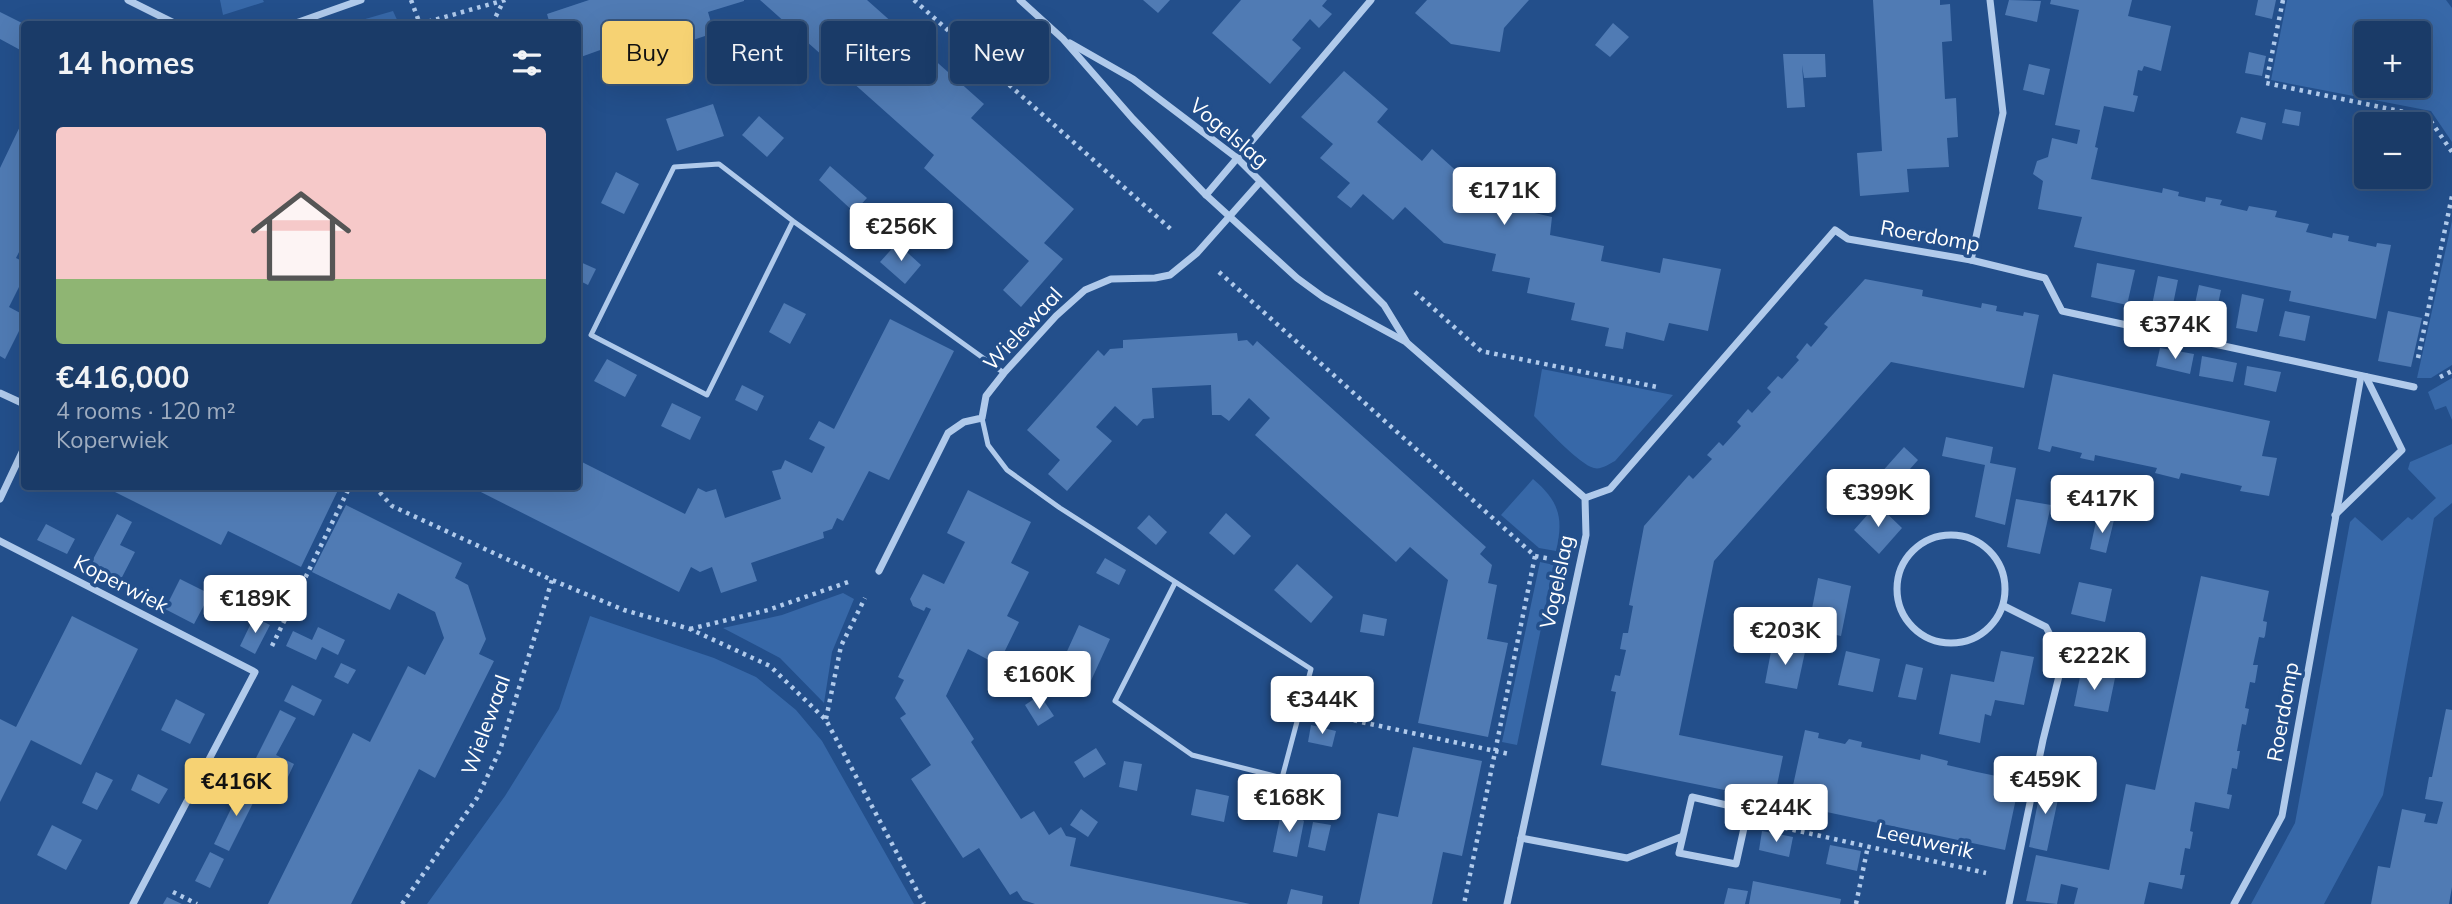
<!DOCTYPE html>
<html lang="en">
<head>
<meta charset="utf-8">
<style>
  :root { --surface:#1a3b68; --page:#274671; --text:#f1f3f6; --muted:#9fadc0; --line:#38557c; --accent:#f6d273 }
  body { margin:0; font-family:Mulish,sans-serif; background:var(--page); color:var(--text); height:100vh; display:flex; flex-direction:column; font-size:26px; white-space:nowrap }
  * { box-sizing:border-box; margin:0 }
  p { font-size:23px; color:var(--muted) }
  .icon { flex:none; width:38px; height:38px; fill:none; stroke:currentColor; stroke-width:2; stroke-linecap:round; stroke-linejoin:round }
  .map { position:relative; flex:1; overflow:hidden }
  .drawer { position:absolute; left:21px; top:21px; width:560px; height:469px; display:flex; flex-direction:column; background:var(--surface); border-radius:7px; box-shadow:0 7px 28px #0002,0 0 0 2px var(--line) }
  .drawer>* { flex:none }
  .guide { position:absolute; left:602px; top:21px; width:665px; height:63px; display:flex; gap:14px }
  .buttons { position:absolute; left:2354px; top:21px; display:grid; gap:14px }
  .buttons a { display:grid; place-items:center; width:77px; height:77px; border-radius:7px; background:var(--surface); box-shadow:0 7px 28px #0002,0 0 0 2px var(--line); font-size:35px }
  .price { position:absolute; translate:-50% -60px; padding:0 16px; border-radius:7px; background:#fff; color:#222; font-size:23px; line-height:46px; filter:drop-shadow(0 2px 4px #0008) }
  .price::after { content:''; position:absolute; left:50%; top:42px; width:21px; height:16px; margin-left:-10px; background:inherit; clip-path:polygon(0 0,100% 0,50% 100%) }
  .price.current { background:var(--accent); color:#111 }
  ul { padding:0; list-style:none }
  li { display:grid; align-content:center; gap:14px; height:371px; padding:0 35px }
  li span { display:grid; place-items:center; height:217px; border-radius:7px; color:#555 }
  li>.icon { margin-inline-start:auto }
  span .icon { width:126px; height:126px; fill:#fffc; stroke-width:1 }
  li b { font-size:30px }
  h2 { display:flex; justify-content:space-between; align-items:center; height:84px; padding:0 35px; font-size:30px }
  .chip { padding:0 24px; border-radius:7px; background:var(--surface); box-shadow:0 7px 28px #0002,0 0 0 2px var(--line); font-size:24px; line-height:63px }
  .chip.current { background:var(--accent); color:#111 }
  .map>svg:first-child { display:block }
  .green { fill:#3768a8; fill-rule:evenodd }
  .building { fill:#507bb4 }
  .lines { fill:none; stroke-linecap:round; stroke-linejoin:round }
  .path { stroke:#b0caeb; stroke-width:4.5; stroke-dasharray:3.5 5; stroke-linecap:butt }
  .service { stroke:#b0caeb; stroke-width:5 }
  .minor { stroke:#b0caeb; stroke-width:7 }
  .labels { text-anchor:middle; stroke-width:7; stroke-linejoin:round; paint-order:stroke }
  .street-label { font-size:21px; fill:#fff; stroke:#234f8b }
</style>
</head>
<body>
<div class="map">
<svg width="2452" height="904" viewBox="0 0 2452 904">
  <rect width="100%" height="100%" fill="#234f8b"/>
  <!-- green -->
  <g class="green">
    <polygon points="220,0 263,0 264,2 223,15"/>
    <path d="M2287,0H2446L2452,8V142L2431,111L2271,80ZM2366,33H2418V86H2366Z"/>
    <polygon points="393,11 399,24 348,24"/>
    <polygon points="2452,221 2452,365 2431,378 2417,378"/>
    <path d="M1542,369L1673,395L1615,461C1609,464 1601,470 1594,468C1580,465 1546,428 1534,416Z"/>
    <polygon points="2452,378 2452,420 2446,406 2435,410 2428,392"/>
    <polygon points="2452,444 2452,503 2434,518 2383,795 2324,904 2251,904 2295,823 2350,522 2355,517 2382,541 2408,517 2412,520 2436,498 2408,469 2410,462"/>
    <path d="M1533,479C1559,501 1564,518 1556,551L1539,548L1501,515Z"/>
    <polygon points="1540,562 1554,565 1517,745 1502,742"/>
    <polygon points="843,593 854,599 832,652 824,703 780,658 723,628 782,615"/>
    <polygon points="590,616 714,658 756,677 796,710 822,741 914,904 427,904 505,796 559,709"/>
  </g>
  <!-- building -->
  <g class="building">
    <polygon points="589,0 744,0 744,1 708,12 714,33 624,63 617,44 578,58 578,24 541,24 549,21 547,14"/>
    <polygon points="760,0 867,0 984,104 971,118 1074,209 1044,243 1063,259 1021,307 1003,290 1029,261 924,168 934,155"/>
    <polygon points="1143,0 1170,0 1158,13"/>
    <polygon points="1241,0 1327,0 1322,6 1332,14 1319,28 1310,19 1292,40 1301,48 1270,84 1212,33"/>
    <polygon points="1427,0 1529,0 1504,28 1500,52 1451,44 1415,13"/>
    <polygon points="1873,0 1940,0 1940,5 1950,4 1952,41 1942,42 1945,99 1956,98 1958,137 1947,138 1949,167 1907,169 1909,192 1860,196 1857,153 1882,151"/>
    <polygon points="2009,0 2041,1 2037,22 2005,15"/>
    <polygon points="2051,0 2132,0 2128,16 2171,26 2161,71 2144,66 2142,71 2138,70 2133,95 2138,96 2134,112 2104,106 2095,147 2098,148 2091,179 2162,193 2163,188 2179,192 2178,196 2205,202 2206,197 2222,200 2220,205 2247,211 2249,206 2277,211 2275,217 2309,224 2306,232 2332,238 2333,233 2349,236 2348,241 2376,247 2377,243 2391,245 2376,319 2289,301 2291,291 2074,247 2082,217 2038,209 2043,181 2033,174 2037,161 2048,157 2052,138 2077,144 2080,130 2055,125 2079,10 2050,4"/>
    <polygon points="2258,0 2276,0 2272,19 2255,15"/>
    <polygon points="0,12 24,24 24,52 0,39"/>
    <polygon points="1613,23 1629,37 1610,57 1595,45"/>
    <polygon points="2249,52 2266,56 2262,76 2245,73"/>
    <polygon points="1783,54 1825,54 1826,77 1804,78 1802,65 1805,107 1787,108"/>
    <polygon points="2029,64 2050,69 2044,95 2023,90"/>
    <polygon points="1344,71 1388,109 1377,122 1422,161 1432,149 1472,185 1525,195 1522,210 1552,217 1550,235 1604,246 1601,261 1631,267 1660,273 1663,258 1721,269 1708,331 1669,323 1664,341 1626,332 1623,349 1605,346 1609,328 1571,320 1575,303 1527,293 1530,278 1492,271 1496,254 1444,243 1405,207 1393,220 1363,194 1351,208 1337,197 1350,183 1320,158 1333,144 1301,117"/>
    <polygon points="713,104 724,136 677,151 666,119"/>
    <polygon points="2285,109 2301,112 2299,126 2282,123"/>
    <polygon points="759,116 784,138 767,157 742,135"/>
    <polygon points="2241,117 2266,123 2262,140 2236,133"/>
    <polygon points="24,118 24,242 16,258 24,262 24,277 9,307 24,315 24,321 5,359 0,356 0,168"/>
    <polygon points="830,166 867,198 854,212 819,180"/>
    <polygon points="616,172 639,184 624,214 601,203"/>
    <polygon points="897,243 921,265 905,284 880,262"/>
    <polygon points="578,261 596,269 588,285 578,280"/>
    <polygon points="2097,263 2135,270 2127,305 2091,297"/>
    <polygon points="2158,276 2178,280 2171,314 2151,310"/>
    <polygon points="1865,279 1923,290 1922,296 1981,308 1982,303 1997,306 1996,311 2023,316 2024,312 2039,315 2024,388 1891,362 1714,561 1679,735 1783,756 1774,800 1601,765 1616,692 1611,691 1615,675 1620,676 1626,650 1620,649 1623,633 1628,633 1633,606 1629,605 1644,526 1689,475 1693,479 1712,459 1707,455 1719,442 1723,446 1741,426 1737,422 1748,409 1752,413 1771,392 1767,388 1778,376 1782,379 1799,360 1796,357 1807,343 1811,347 1828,327 1824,324"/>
    <polygon points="2199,285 2221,290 2214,323 2192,318"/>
    <polygon points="2242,294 2264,299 2257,332 2236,328"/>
    <polygon points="784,303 806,314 790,344 769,332"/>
    <polygon points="2285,311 2310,316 2305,341 2279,336"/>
    <polygon points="2388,311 2422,318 2411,367 2378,361"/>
    <polygon points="890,319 954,351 889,480 869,471 843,521 837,518 832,529 823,532 824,538 751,563 757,581 721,593 712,567 700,572 691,567 679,592 469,486 578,486 578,460 685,514 698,488 706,492 716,489 725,518 781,499 772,471 781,469 785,460 812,473 825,447 809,439 819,421 834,429"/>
    <polygon points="1237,333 1238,341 1247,340 1253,346 1257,341 1486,547 1480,554 1492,565 1488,583 1497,585 1487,639 1508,643 1488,737 1418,723 1448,580 1410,547 1396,562 1255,435 1270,418 1249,398 1229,421 1221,415 1212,415 1211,385 1152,388 1154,418 1143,419 1137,426 1115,406 1096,427 1112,441 1067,491 1048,474 1060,460 1027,430 1098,350 1104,356 1110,349 1123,348 1123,340"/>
    <polygon points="2160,348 2194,354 2190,374 2156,366"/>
    <polygon points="2202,356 2237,363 2233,382 2199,376"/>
    <polygon points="607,359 637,375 625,397 594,381"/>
    <polygon points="2247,366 2281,372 2276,392 2244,385"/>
    <polygon points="2053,374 2270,421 2262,456 2277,458 2269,496 2240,491 2242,486 2181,473 2179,479 2155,473 2157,468 2095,455 2094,461 2080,458 2082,453 2052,446 2050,452 2038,449"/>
    <polygon points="742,385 764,396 757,411 735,400"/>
    <polygon points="672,403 701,417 690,440 661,426"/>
    <polygon points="1946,437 1993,447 1990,463 2016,468 2005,525 1975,517 1985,465 1942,456"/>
    <polygon points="1904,447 1918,460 1894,487 1880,474"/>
    <polygon points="103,486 340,486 301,567 228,531 221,545"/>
    <polygon points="968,490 1031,522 1011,563 1029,572 1007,616 1019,622 998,665 968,649 946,696 974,739 971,742 1021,819 1034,811 1049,835 1061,827 1066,836 1076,838 1070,866 1250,904 1035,904 1023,900 1017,891 1010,895 979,848 963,858 911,779 931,765 900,718 906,714 895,698 904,680 898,677 931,609 926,607 924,611 913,606 910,599 923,574 944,584 965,542 947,533"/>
    <polygon points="2016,499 2051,505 2040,554 2007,547"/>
    <polygon points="1877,504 1902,528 1879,554 1854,530"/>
    <polygon points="346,505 462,563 455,578 468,585 486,639 479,654 494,661 435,778 419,769 351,904 268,904 353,733 370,742 408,666 425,675 444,638 435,612 398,593 390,610 312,572"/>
    <polygon points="1226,513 1251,536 1234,555 1209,533"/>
    <polygon points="117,514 132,522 120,545 135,552 120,581 90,565"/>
    <polygon points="1149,515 1167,532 1156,545 1137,528"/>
    <polygon points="2097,517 2114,520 2106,553 2090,549"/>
    <polygon points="46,524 75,539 67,554 37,540"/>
    <polygon points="1105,558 1126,570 1119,585 1096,573"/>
    <polygon points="1297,564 1333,597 1311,623 1274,590"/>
    <polygon points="2201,576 2269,591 2263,621 2267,622 2265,636 2264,638 2259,637 2253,665 2258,665 2255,683 2250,682 2245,708 2249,709 2246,725 2242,724 2237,751 2240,751 2237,769 2232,768 2227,794 2232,795 2229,809 2195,802 2190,831 2193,832 2190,849 2185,848 2180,875 2185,875 2182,889 2149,882 2144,904 2074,904 2078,888 2061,884 2057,904 2026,901 2036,855 2109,870 2126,784 2155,790"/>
    <polygon points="1818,578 1851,586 1841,636 1808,629"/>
    <polygon points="180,579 210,594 194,624 165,609"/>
    <polygon points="2079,582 2112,589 2105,622 2071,614"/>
    <polygon points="1363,614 1387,619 1384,636 1360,632"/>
    <polygon points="72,616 138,649 81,765 31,740 0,802 0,719 16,727"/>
    <polygon points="254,617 270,625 255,654 240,646"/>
    <polygon points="1079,625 1110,639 1089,685 1058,671"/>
    <polygon points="318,627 345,640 338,655 322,647 316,660 286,646 293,631 312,640"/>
    <polygon points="1772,646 1805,652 1797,689 1765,683"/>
    <polygon points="1846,651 1880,659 1873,692 1838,685"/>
    <polygon points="2001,651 2034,657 2024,705 1995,700 1991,716 1985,714 1980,743 1939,734 1951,674 1994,682"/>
    <polygon points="341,663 356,670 348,684 334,677"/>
    <polygon points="1906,664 1923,668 1916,700 1898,697"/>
    <polygon points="2081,672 2115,678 2108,712 2074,706"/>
    <polygon points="292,685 322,700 314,716 284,701"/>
    <polygon points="1328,687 1351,693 1348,710 1324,704"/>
    <polygon points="1040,695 1054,716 1038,726 1025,705"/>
    <polygon points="176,699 205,714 190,744 161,730"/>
    <polygon points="2446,709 2452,710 2452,887 2449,904 2371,904 2378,866 2390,868 2402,809 2426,814 2424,822 2437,824 2443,802 2425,799 2429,777 2432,777"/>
    <polygon points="280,710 296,718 276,755 294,764 287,779 269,770 262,785 246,778"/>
    <polygon points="1311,725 1336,731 1332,747 1308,742"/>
    <polygon points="1805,730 1819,733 1818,738 1845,744 1849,739 1862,742 1861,747 1920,760 1921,754 1948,761 1947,765 1977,772 2006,778 2007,772 2021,775 2005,850 1789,804"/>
    <polygon points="1413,747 1482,761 1462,856 1443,852 1432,904 1359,904 1378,813 1398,817"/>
    <polygon points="1096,748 1106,764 1084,778 1074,762"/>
    <polygon points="2064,757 2097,763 2093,780 2061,774"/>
    <polygon points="1124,761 1142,764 1137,791 1119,787"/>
    <polygon points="96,772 113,780 97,810 82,803"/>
    <polygon points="138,774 168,789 159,804 131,790"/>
    <polygon points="1308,774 1332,779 1328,795 1304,790"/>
    <polygon points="2042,782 2061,785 2047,851 2029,847"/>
    <polygon points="242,786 258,793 229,851 214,844"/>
    <polygon points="1196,789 1229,796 1224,822 1191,815"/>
    <polygon points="1282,808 1290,810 1304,821 1297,857 1273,852"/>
    <polygon points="1081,809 1098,822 1088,837 1070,825"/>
    <polygon points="1313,822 1331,825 1325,851 1308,847"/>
    <polygon points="52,825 82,840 66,870 37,855"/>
    <polygon points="1762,831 1793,837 1789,857 1759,850"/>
    <polygon points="1830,845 1861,851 1857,871 1826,864"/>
    <polygon points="210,852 224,859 210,888 195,881"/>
    <polygon points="1753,881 1841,899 1840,904 1749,904"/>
    <polygon points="1728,888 1748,891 1745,904 1724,904"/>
    <polygon points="1291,889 1323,896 1322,904 1287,904"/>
    <polygon points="167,897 182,904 163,904"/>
  </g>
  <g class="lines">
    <!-- path -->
    <g class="path">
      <polyline points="411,0 420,24 505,0"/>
      <polyline points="914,0 1173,231"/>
      <polyline points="2283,0 2266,83 2428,117 2452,152"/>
      <polyline points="492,24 504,0"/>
      <polyline points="1219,272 1535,556 1464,904"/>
      <polyline points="1415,292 1481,351 1657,387"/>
      <polyline points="2418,358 2452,196"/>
      <polyline points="2440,377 2452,371"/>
      <polyline points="374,486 392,506 552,580 624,610 690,629 770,666 826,720 924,904"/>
      <polyline points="1535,556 1551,559"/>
      <polyline points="690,629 768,610 851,581"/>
      <polyline points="272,646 350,486"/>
      <polyline points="1329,715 1509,754"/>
      <polyline points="826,719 841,646 865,598"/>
      <polyline points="1776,826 1986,873"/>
      <polyline points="173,892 197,904"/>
      <polyline points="402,904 477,798 500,750 552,580"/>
      <polyline points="1856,904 1868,846"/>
    </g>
    <!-- service -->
    <g class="service">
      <polyline points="793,221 707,395 591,335 674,167 719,164 793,221 1004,373"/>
      <polyline points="982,418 988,445 1007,470 1060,508 1311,669 1282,778 1192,755 1115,701 1175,583"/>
    </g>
    <!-- minor -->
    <g class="minor">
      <polyline points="128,0 176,24"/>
      <polyline points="1020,0 1063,39 1133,119 1206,195 1297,278 1323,297 1406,342 1585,498 1586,535 1507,904"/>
      <polyline points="293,24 361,0"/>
      <polyline points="1070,43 1133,79 1237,158 1384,305 1406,341"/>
      <polyline points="1206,195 1371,0"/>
      <polyline points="1971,260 2003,113 1990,0"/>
      <polyline points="0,393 24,404"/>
      <polyline points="1585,498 1610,489 1835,230 1848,239 1971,260 2045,278 2062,311 2414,387"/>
      <polyline points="0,499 24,448"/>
      <polyline points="2335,515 2402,450 2366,377"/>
      <circle cx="1951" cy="589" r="54"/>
      <polyline points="0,541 255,672 133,904"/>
      <polyline points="879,571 948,433 964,422 982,418 986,396 1004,373 1056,316 1085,290 1111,279 1155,278 1170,275 1197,253 1260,182"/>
      <polyline points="2004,606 2046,627 2063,660 2043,740 2009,904"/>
      <polyline points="1521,838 1627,858 1683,836 1692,797 1748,810 1736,864 1679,853 1683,836"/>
      <polyline points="2234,904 2282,816 2361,376"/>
    </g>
  </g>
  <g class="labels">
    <!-- street labels -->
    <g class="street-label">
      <text transform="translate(1229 133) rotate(40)" y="7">Vogelslag</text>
      <text transform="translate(1930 236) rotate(10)" y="7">Roerdomp</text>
      <text transform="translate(1023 329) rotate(-47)" y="7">Wielewaal</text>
      <text transform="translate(1557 582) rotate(-78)" y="7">Vogelslag</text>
      <text transform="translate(121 584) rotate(27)" y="7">Koperwiek</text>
      <text transform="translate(2283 712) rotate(-80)" y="7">Roerdomp</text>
      <text transform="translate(486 725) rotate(-70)" y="7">Wielewaal</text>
      <text transform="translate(1925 841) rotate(13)" y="7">Leeuwerik</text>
    </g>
  </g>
</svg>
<div class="buttons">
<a>+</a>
<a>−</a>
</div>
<b class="price" style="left:1504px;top:227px">€171K</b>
<b class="price" style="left:901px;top:263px">€256K</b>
<b class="price" style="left:2175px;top:361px">€374K</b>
<b class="price" style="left:1878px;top:529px">€399K</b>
<b class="price" style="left:2102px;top:535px">€417K</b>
<b class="price" style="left:255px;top:635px">€189K</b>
<b class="price" style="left:1785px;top:667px">€203K</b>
<b class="price" style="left:2094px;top:692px">€222K</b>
<b class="price" style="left:1039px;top:711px">€160K</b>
<b class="price" style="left:1322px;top:736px">€344K</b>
<b class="price" style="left:2045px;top:816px">€459K</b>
<b class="price current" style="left:236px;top:818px">€416K</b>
<b class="price" style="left:1289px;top:834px">€168K</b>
<b class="price" style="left:1776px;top:844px">€244K</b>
<div class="guide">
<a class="chip current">Buy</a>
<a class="chip">Rent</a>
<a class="chip">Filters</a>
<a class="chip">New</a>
</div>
<section class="drawer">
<h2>14 homes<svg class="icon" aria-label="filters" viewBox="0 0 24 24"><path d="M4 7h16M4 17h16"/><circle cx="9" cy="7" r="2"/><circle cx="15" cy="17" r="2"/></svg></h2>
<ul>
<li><span style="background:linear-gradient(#f6c9c9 70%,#8fb573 0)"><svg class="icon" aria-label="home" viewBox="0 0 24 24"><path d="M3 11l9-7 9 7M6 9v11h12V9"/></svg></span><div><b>€416,000</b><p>4 rooms · 120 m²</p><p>Koperwiek</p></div></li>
</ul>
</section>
</div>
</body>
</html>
